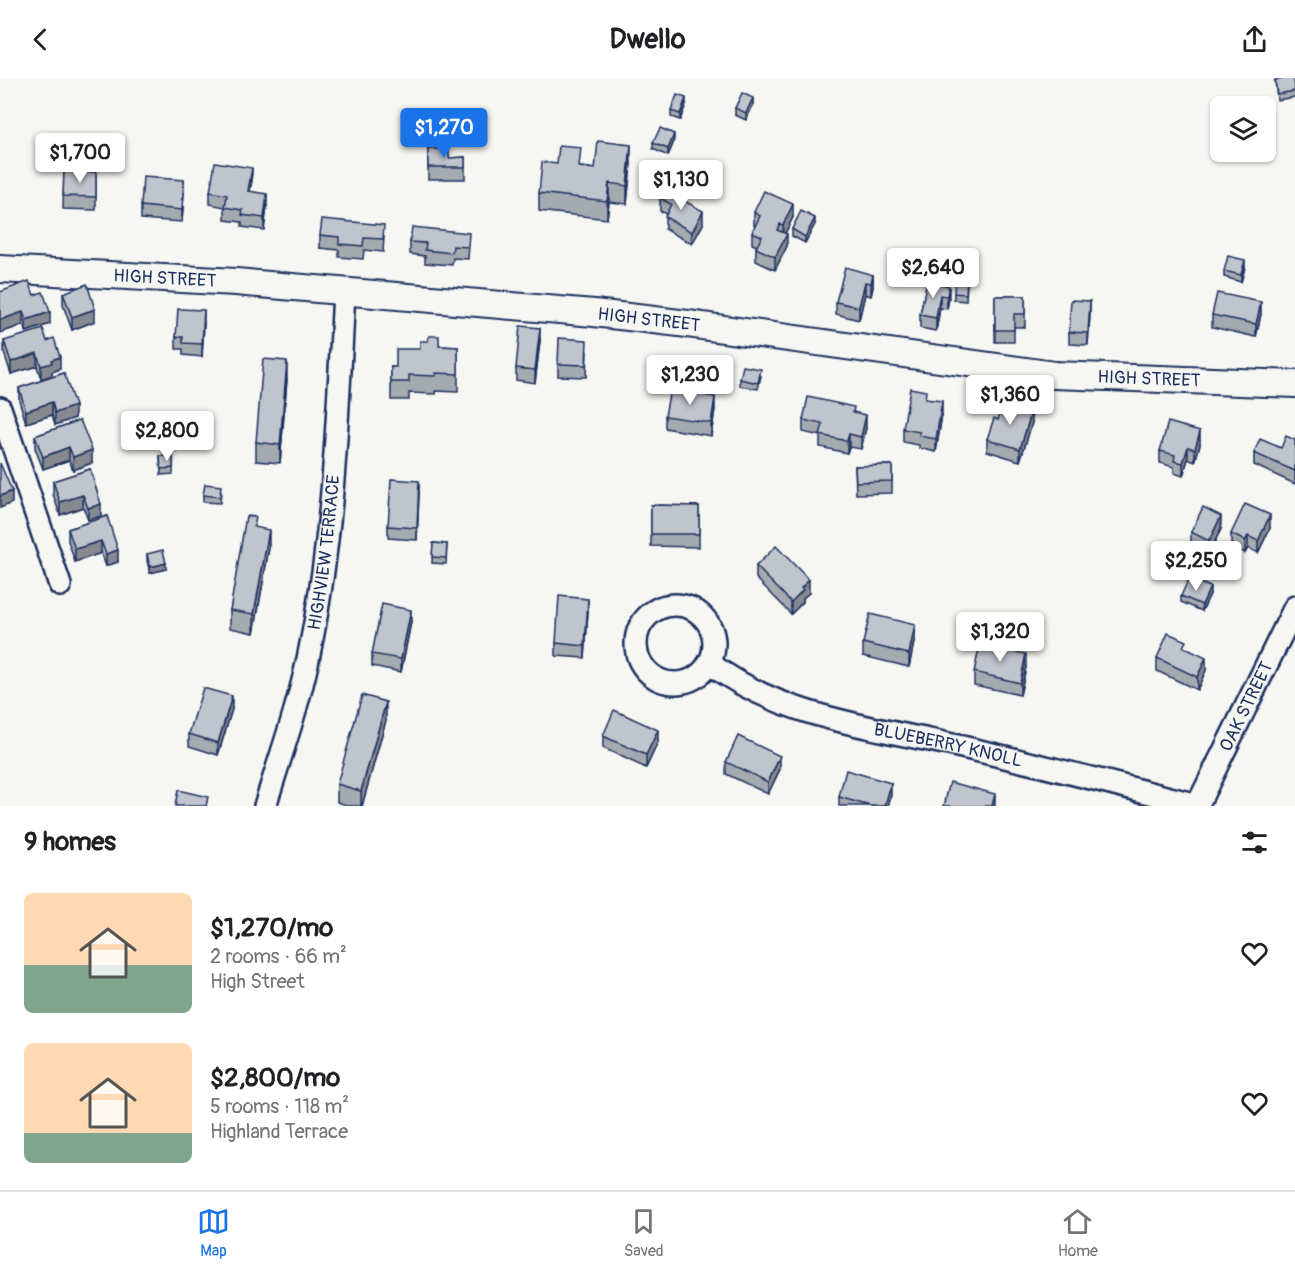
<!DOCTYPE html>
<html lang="en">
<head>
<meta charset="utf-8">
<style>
  :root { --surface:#fff; --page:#f2f2f2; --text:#202124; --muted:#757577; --line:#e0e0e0; --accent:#1a73e8 }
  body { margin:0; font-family:Pangolin,sans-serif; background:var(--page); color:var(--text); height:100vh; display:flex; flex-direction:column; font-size:22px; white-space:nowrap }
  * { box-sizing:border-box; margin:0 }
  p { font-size:20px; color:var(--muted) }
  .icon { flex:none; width:33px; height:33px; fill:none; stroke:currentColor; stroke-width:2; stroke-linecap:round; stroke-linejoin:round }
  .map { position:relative; height:728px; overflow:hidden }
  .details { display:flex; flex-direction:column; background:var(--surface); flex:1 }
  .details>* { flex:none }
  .buttons { position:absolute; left:1210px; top:18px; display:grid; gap:12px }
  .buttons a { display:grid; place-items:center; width:66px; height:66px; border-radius:9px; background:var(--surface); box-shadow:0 2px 4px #0004; font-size:30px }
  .price { position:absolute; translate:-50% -51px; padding:0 14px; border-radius:6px; background:#fff; color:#222; font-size:20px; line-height:39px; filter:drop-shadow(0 2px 3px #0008) }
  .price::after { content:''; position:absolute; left:50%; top:36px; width:18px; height:14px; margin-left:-9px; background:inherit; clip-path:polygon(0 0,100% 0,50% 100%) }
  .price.active { background:var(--accent); color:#fff }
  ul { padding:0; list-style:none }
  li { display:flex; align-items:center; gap:18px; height:150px; padding:0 24px }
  li span { display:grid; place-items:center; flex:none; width:168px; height:120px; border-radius:9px; color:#555 }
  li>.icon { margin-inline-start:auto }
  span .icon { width:72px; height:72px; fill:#fffc; stroke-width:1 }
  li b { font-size:26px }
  h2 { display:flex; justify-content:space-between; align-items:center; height:72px; padding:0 24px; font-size:26px }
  header { display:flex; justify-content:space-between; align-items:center; height:78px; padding:0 24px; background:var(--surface); font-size:27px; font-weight:700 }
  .tabs { display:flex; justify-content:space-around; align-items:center; height:84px; border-top:2px solid var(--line); background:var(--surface); font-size:16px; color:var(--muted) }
  .tabs a { display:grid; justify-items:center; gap:3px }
  .tabs .active { color:var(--accent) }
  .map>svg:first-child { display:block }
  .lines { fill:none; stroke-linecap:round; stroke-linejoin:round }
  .minor-casing { stroke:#1b2f5e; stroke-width:26 }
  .tertiary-casing { stroke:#1b2f5e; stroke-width:30 }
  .minor { stroke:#f6f6f2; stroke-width:21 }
  .tertiary { stroke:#f6f6f2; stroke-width:26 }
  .wall { fill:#a5a9b0; stroke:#1b2f5e; stroke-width:1.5 }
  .shaded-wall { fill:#868990; stroke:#1b2f5e; stroke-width:1.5 }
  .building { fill:#c0c4cd; stroke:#1b2f5e; stroke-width:1.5 }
  .labels { text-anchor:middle; stroke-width:4.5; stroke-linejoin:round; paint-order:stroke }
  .street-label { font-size:18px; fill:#1b2f5e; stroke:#f6f6f2 }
</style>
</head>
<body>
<header><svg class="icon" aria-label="back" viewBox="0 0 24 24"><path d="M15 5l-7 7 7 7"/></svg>Dwello<svg class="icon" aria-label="share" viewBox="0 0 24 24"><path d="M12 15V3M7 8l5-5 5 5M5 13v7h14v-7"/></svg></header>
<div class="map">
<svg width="1295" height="728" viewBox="0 0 1295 728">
  <rect width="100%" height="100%" fill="#f6f6f2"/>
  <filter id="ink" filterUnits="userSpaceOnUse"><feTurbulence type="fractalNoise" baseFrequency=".0167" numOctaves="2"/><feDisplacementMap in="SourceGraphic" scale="12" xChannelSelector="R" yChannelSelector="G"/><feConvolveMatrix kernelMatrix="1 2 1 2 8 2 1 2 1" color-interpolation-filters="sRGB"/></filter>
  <g filter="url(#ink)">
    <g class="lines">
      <!-- minor casing -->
      <g class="minor-casing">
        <g id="minor">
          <polyline points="0,330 60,507"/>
          <circle cx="675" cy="566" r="39"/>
          <path id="s1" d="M709,585C784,641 875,649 962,669C1041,687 1119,707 1197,727"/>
          <path id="s2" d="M265,728C281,676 300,624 310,571C334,453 338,332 344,213"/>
          <path id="s3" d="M1197,728L1295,529"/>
        </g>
      </g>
      <!-- tertiary casing -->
      <g class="tertiary-casing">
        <g id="tertiary">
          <path id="s4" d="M0,191L236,204L594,235L688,246L1054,297L1295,306"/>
        </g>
      </g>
      <!-- minor -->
      <use href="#minor" class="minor"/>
      <!-- tertiary -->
      <use href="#tertiary" class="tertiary"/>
    </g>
    <!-- wall -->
    <g class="wall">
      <polygon points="1275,2 1295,8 1295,19 1277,22"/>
      <polygon points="686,26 680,42 671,39 671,33"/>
      <polygon points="753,27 746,42 735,37 735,30"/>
      <polygon points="674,63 668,78 653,71 653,65"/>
      <polygon points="428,71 449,80 465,79 465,101 428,101"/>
      <polygon points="631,85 627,126 609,124 607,141 539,133 539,115 581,89 595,91"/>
      <polygon points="64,93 96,94 96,132 63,131"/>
      <polygon points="252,102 250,113 267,128 264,152 242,149 242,144 225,142 225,129 210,126 210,114"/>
      <polygon points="184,115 182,144 141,141 141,128"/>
      <polygon points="660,120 679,120 703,146 692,166 665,151 665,139 666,136 660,133"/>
      <polygon points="754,134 793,139 785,155 787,168 775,192 756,183 756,170 757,168 752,166 752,154 755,148 754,147"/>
      <polygon points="815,146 805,165 792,158 792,151"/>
      <polygon points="320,157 384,159 383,174 364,172 363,181 339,179 339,172 320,170"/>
      <polygon points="410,164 469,167 468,181 453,180 452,187 425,185 425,178 410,176"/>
      <polygon points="1245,189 1241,204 1224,199 1224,193"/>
      <polygon points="873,197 873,209 871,218 865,216 859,242 836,236 836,224"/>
      <polygon points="927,203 949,220 947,231 940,230 936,253 920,250 920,237"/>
      <polygon points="967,206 966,223 954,222 954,215"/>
      <polygon points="0,214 34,217 50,246 26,254 23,247 0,255"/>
      <polygon points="63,215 95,243 72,252 63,227"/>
      <polygon points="995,218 1025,218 1025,249 1014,249 1014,264 995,264"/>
      <polygon points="1090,235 1088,267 1069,266 1069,254"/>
      <polygon points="1261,236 1256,259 1212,249 1212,237"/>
      <polygon points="204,245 202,279 183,277 183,271 176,271 176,259"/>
      <polygon points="4,263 47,263 60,291 52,294 52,297 41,301 37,288 11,296 4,275"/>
      <polygon points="540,263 535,305 516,302 516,290"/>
      <polygon points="439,268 458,269 458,314 436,313 436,316 409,315 409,322 391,322 391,289 396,289 420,271"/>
      <polygon points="587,274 586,299 558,298 558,286"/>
      <polygon points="64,295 75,340 55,347 52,337 26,345 19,322 19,310"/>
      <polygon points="761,298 758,311 740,308 740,301"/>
      <polygon points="287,301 280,385 256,383 256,364"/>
      <polygon points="926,321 942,336 936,374 919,370 919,367 903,364 903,351"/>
      <polygon points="715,331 711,358 665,350 665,338"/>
      <polygon points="854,335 866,350 861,371 849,369 847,375 820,369 820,358 803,354 803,342"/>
      <polygon points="80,342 92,385 73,392 69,382 43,391 35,370 35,358"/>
      <polygon points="998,342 1032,345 1020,383 987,373 987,361"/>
      <polygon points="1295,362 1295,406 1254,387 1254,375 1281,370"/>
      <polygon points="1200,366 1195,384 1188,381 1183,398 1174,395 1174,389 1160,385 1160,373"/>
      <polygon points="160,378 173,378 173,396 161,397"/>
      <polygon points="892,387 892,415 856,416 855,388"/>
      <polygon points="90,391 101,438 88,442 83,429 60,437 53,416 53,403"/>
      <polygon points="221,414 220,425 203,424 203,417"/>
      <polygon points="419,415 417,462 388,460 388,448"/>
      <polygon points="651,427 699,428 699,469 651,468"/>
      <polygon points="107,438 118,484 106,488 101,475 75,484 68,463 68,451"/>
      <polygon points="256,450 269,470 254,555 230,550 230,532"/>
      <polygon points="1270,450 1258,475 1248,470 1245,475 1231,468 1231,456"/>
      <polygon points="1221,451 1209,475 1191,466 1191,454"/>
      <polygon points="433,465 447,466 446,486 432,485"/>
      <polygon points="147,476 166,491 150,495 147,483"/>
      <polygon points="1176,482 1171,494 1161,490 1161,484"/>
      <polygon points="756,488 809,515 803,520 803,524 791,536 756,500"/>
      <polygon points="1210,516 1202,533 1181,524 1181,518"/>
      <polygon points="588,533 585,580 556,578 556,565"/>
      <polygon points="411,544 401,594 372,588 372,576"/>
      <polygon points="915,559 909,589 863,578 863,565"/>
      <polygon points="1186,570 1206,592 1197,612 1157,593 1157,580"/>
      <polygon points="1026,589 1020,617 974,607 974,594"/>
      <polygon points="232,631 218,677 189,668 189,656"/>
      <polygon points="386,642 362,728 350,728 337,724 337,706"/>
      <polygon points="603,658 658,664 646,690 603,670"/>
      <polygon points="726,684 780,691 768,716 726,696"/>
      <polygon points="891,717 888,728 839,728 839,719"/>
    </g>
    <!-- shaded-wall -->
    <g class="shaded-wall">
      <polygon points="686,20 686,26 680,42 680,36"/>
      <polygon points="753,20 753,27 746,42 746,35"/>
      <polygon points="674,56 674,63 668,78 668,71"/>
      <polygon points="631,67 631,85 627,126 627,108"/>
      <polygon points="252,90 252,102 248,125 248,113"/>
      <polygon points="184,102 184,115 182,144 182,132"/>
      <polygon points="609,105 609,124 607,141 607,123"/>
      <polygon points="267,116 267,128 264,152 264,140"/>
      <polygon points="793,126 793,139 783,160 783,147"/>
      <polygon points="703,133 703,146 692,166 692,154"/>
      <polygon points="815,140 815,146 805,165 805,159"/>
      <polygon points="787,156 787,168 775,192 775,179"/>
      <polygon points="1245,182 1245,189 1241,204 1241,197"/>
      <polygon points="873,197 873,209 871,218 871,205"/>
      <polygon points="865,204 865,216 859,242 859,229"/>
      <polygon points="949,208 949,220 947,231 947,218"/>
      <polygon points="940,217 940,230 936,253 936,240"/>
      <polygon points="1090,223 1090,235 1088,267 1088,255"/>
      <polygon points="1261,224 1261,236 1256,259 1256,246"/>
      <polygon points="95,231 95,243 72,252 72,239"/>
      <polygon points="204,232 204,245 202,279 202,266"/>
      <polygon points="23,234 23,247 0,255 0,242"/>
      <polygon points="50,234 50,246 26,254 26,242"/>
      <polygon points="540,250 540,263 535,305 535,292"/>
      <polygon points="37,275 37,288 11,296 11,284"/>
      <polygon points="60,279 60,291 52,294 52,297 41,301 41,288 51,282"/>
      <polygon points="287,283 287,301 280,385 280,367"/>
      <polygon points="715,319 715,331 711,358 711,345"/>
      <polygon points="942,323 942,336 936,374 936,361"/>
      <polygon points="52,324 52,337 26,345 26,333"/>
      <polygon points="75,328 75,340 55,347 55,335"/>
      <polygon points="1032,332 1032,345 1020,383 1020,371"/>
      <polygon points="866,337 866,350 861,371 861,359"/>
      <polygon points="1200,353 1200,366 1195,384 1195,371"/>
      <polygon points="849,356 849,369 847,375 847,363"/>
      <polygon points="69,369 69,382 43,391 43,379"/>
      <polygon points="1188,369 1188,381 1183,398 1183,385"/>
      <polygon points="92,372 92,385 73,392 73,379"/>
      <polygon points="419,403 419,415 417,462 417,450"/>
      <polygon points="12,413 12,425 0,430 0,418"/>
      <polygon points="83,417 83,429 60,437 60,424"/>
      <polygon points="101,426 101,438 88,442 88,430"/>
      <polygon points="1270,437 1270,450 1258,475 1258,463"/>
      <polygon points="1221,438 1221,451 1209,475 1209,463"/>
      <polygon points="269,452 269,470 254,555 254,536"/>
      <polygon points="1248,458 1248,470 1245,475 1245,463"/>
      <polygon points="101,463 101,475 75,484 75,471"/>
      <polygon points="118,472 118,484 106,488 106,476"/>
      <polygon points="1176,476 1176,482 1171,494 1171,488"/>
      <polygon points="166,485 166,491 150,495 150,489"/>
      <polygon points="809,502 809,515 803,520 803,524 791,536 791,524 801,510"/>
      <polygon points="1210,509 1210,516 1202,533 1202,527"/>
      <polygon points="588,521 588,533 585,580 585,568"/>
      <polygon points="411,532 411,544 401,594 401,581"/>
      <polygon points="915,547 915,559 909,589 909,576"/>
      <polygon points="1026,576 1026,589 1020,617 1020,605"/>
      <polygon points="1206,580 1206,592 1197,612 1197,599"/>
      <polygon points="232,618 232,631 218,677 218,665"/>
      <polygon points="386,624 386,642 362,728 361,728 361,713"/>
      <polygon points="658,652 658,664 646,690 646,677"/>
      <polygon points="780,678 780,691 768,716 768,704"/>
      <polygon points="891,705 891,717 888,728 885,728"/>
      <polygon points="995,716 995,728 992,728"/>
    </g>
    <!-- building -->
    <g class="building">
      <polygon points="1286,0 1294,0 1295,13 1277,16 1275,2"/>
      <polygon points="742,15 753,20 746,35 735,30"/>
      <polygon points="677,17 686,20 680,36 671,33"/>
      <polygon points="660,50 674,56 668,71 653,65"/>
      <polygon points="598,63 631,67 627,108 609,105 607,123 539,115 542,84 557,86 559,68 581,70 579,89 595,91"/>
      <polygon points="428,71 449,71 449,80 465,79 465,89 428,89"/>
      <polygon points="215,84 252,90 248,113 267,116 264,140 242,137 243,132 225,129 227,117 210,114"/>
      <polygon points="64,93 96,94 96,119 63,118"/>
      <polygon points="143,99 184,102 182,132 141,128"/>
      <polygon points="666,109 679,116 677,119 703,133 692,154 665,139 671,126 660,120"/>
      <polygon points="764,113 793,126 783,147 780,146 777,152 787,156 775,179 756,170 762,158 752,154 760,138 754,134"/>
      <polygon points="801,133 815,140 805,159 792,151"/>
      <polygon points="322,141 384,147 383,161 364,160 363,168 339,166 339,159 320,157"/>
      <polygon points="412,149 469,155 468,169 453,168 452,175 425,172 426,165 410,164"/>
      <polygon points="1228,178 1245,182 1241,197 1224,193"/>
      <polygon points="845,189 873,197 871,205 865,204 859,229 836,224"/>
      <polygon points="955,199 967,200 966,216 954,215"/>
      <polygon points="29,203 34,217 43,214 50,234 26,242 23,234 0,242 0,214"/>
      <polygon points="927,203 949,208 947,218 940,217 936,240 920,237"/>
      <polygon points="87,206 95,231 72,239 63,215"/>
      <polygon points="1217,215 1261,224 1256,246 1212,237"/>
      <polygon points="995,218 1025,218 1025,236 1014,236 1014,252 995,252"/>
      <polygon points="1071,222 1090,223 1088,255 1069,254"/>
      <polygon points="178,231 204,232 202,266 183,265 183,259 176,259"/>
      <polygon points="520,248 540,250 535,292 516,290"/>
      <polygon points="43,251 47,263 54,260 60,279 51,282 52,285 41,288 37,275 11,284 4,263"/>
      <polygon points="429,258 439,258 439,268 458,269 458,296 436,295 436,298 409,297 409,304 391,304 391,289 396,289 396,271 420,271 420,263 428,263"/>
      <polygon points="559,260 587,262 586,287 558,286"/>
      <polygon points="263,281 287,283 280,367 256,364"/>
      <polygon points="743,288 761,291 758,305 740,301"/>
      <polygon points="64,295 75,328 55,335 52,324 26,333 19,310"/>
      <polygon points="910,310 926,313 925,321 942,323 936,361 919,358 920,354 903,351"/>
      <polygon points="670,311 715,319 711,345 665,338"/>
      <polygon points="808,319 854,329 853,334 866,337 861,359 849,356 847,363 820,357 823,346 803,342"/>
      <polygon points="1003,324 1032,332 1020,371 987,361 994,340 998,342"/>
      <polygon points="80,342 92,372 73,379 69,369 43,379 35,358"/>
      <polygon points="1168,344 1200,353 1195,371 1188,369 1183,385 1174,383 1175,377 1160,373"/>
      <polygon points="1286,358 1295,362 1295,393 1254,375 1260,361 1281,370"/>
      <polygon points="160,378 173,378 173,390 161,391"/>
      <polygon points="0,385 12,413 0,418"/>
      <polygon points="892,387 892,403 856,404 855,388"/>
      <polygon points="90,391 101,426 88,430 83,417 60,424 53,403"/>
      <polygon points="391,401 419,403 417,450 388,448"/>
      <polygon points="205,406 221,408 220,419 203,417"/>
      <polygon points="1245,426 1270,437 1258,463 1248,458 1245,463 1231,456"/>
      <polygon points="651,427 699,428 699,456 651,456"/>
      <polygon points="1203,429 1221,438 1209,463 1191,454"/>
      <polygon points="107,438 118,472 106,476 101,463 75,471 68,451"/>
      <polygon points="246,438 256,439 254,449 269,452 254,536 230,532"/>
      <polygon points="433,465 447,466 446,480 432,479"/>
      <polygon points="776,468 809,502 801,510 803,512 791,524 756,488"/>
      <polygon points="163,472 166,485 150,489 147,476"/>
      <polygon points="1165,472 1176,476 1171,488 1161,484"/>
      <polygon points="1189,500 1210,509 1202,527 1181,518"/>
      <polygon points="559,518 588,521 585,568 556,565"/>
      <polygon points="382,526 411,532 401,581 372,576"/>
      <polygon points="870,536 915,547 909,576 863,565"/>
      <polygon points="1168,555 1186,563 1183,569 1206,580 1197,599 1157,580"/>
      <polygon points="980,566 1026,576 1020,605 974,594"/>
      <polygon points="203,610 232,618 218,665 189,656"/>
      <polygon points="362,617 386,624 361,713 337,706"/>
      <polygon points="614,632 658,652 646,677 603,658"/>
      <polygon points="738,658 780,678 768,704 726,684"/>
      <polygon points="846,692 891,705 885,728 870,728 839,719"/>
      <polygon points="950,704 995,716 992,728 944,728"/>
      <polygon points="178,712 208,719 206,728 175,728"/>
    </g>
  </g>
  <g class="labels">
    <!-- street labels -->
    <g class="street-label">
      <text dy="6" stroke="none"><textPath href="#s4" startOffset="165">HIGH STREET</textPath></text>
      <text dy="6" stroke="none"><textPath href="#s4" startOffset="651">HIGH STREET</textPath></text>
      <text dy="6" stroke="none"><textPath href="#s4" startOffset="1155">HIGH STREET</textPath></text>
      <text dy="6" stroke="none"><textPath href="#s2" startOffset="261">HIGHVIEW TERRACE</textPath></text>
      <text dy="6" stroke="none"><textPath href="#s3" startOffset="111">OAK STREET</textPath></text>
      <text dy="6" stroke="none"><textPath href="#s1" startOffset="255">BLUEBERRY KNOLL</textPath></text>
    </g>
  </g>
</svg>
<div class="buttons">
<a><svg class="icon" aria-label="layers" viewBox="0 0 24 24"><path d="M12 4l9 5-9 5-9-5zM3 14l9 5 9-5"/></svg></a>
</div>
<b class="price active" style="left:444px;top:81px">$1,270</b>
<b class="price" style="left:80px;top:106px">$1,700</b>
<b class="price" style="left:681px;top:133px">$1,130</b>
<b class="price" style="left:933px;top:221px">$2,640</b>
<b class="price" style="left:690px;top:328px">$1,230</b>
<b class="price" style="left:1010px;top:348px">$1,360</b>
<b class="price" style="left:167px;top:384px">$2,800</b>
<b class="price" style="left:1196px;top:514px">$2,250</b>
<b class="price" style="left:1000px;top:585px">$1,320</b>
</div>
<section class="details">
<h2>9 homes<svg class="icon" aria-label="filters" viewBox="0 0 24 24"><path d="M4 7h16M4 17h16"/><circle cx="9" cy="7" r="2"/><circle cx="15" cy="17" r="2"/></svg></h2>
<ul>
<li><span style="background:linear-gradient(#ffd9b3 60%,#7fa58c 0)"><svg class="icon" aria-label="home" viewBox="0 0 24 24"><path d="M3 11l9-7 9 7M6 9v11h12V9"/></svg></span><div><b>$1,270/mo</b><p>2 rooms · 66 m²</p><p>High Street</p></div><svg class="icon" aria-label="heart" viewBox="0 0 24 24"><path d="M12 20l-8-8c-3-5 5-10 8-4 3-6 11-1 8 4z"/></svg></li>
<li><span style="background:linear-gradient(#ffd9b3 75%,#7fa58c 0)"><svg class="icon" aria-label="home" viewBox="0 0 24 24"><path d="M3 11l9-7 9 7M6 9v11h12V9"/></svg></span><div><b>$2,800/mo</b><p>5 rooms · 118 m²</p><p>Highland Terrace</p></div><svg class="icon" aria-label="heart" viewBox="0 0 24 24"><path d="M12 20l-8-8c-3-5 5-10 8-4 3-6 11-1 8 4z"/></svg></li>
</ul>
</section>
<nav class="tabs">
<a class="active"><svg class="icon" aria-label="map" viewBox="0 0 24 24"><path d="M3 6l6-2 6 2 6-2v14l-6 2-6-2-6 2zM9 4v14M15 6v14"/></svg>Map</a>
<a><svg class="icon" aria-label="saved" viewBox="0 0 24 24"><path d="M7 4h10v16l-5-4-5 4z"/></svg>Saved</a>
<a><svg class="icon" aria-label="home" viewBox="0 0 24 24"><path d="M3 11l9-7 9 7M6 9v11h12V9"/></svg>Home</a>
</nav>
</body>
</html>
